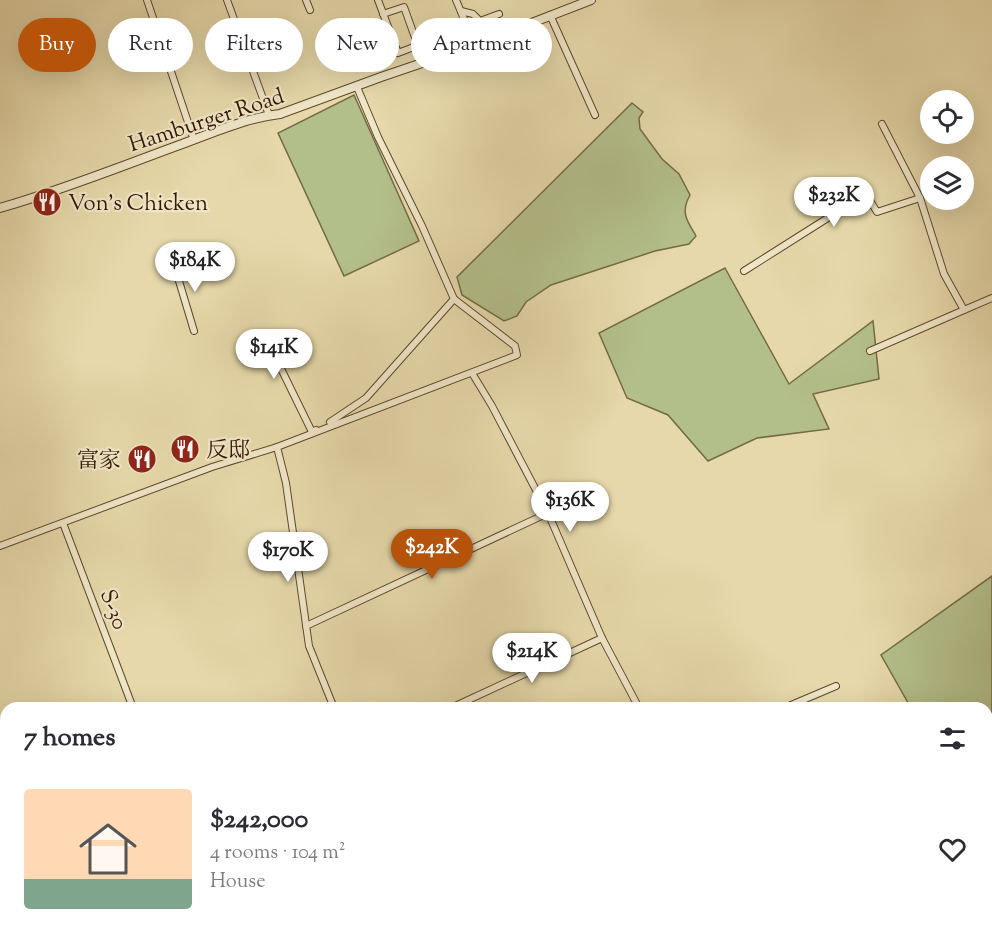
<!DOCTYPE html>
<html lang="en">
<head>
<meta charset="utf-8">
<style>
  :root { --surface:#fff; --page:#f2f2f3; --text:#2b2b33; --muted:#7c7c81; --line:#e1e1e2; --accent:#b45309 }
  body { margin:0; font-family:"Sorts Mill Goudy","Noto Serif SC",serif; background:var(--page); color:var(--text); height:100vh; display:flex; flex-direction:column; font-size:22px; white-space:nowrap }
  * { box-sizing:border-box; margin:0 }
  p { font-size:20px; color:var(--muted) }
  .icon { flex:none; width:33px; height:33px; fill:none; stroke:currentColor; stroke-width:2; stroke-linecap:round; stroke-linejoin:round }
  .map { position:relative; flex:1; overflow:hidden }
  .side { position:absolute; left:0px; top:702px; width:993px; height:236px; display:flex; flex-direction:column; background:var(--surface); border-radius:18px 18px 0 0; box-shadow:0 6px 24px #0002 }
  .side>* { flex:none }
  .banner { position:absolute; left:18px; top:18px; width:600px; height:54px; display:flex; gap:12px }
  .buttons { position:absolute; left:920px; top:90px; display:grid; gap:12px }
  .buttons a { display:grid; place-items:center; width:54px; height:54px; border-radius:50%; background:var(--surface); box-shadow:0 6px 24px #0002; font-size:30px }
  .price { position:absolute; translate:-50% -51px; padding:0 14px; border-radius:21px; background:#fff; color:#222; font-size:20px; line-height:39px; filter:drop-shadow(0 2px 3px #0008) }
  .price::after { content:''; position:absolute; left:50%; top:36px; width:18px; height:14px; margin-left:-9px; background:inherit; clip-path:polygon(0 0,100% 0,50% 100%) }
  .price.current { background:var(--accent); color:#fff }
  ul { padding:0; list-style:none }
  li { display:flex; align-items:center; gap:18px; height:150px; padding:0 24px }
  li+li { border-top:2px solid var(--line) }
  li span { display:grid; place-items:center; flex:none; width:168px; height:120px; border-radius:6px; color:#555 }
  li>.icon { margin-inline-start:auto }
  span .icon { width:72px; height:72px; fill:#fffc; stroke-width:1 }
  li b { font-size:26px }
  h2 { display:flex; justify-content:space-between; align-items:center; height:72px; padding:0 24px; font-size:26px }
  .chip { padding:0 21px; border-radius:27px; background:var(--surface); box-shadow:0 6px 24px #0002; font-size:21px; line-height:54px }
  .chip.current { background:var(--accent); color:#fff }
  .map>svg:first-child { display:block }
  .green { fill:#b3bf8a; stroke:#746b45; stroke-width:1.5 }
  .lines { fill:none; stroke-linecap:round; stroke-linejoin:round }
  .minor-casing { stroke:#60472a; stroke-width:8 }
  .tertiary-casing { stroke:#60472a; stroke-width:10 }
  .secondary-casing { stroke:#341700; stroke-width:10 }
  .minor { stroke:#efe6c8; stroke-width:6 }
  .tertiary { stroke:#efe6c8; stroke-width:8 }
  .secondary { stroke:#efe6c8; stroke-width:8 }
  .labels { text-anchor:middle; stroke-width:4.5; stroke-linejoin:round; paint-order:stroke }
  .street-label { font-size:22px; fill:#341700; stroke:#efe6c8 }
  .poi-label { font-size:22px; fill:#341700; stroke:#efe6c8; text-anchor:start }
</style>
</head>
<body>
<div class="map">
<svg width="992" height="937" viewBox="0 0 992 937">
  <rect width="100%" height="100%" fill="#e6d8aa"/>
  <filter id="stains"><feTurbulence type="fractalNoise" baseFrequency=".00333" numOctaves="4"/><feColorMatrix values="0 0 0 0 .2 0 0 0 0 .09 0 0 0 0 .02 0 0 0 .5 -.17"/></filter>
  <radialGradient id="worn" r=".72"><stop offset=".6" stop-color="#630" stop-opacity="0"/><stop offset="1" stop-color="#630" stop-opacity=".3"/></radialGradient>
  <!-- green -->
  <g class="green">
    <polygon points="354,95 419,241 344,276 278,133"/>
    <path d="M632,103L643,112L639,118L640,129L662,159L679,174L690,195C680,213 687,220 696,236L689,244L655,251L551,285L526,302L517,316L504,321L462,295L457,277Z"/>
    <polygon points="725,268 789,384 873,321 879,379 813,394 829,429 757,438 708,461 668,415 627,398 599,333"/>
    <polygon points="992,576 992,750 987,752 987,708 911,708 881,655"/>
    <polygon points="136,932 294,932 298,937 139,937"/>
    <polygon points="504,932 674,932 661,937 495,937"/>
  </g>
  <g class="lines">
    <!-- minor casing -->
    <g class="minor-casing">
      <g id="minor">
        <polyline points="147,0 194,140"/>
        <polyline points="227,0 269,115"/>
        <polyline points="306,0 310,10"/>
        <polyline points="378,0 398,53 461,29 463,16"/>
        <polyline points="456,0 475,45"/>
        <polyline points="461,11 473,14 480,21 499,14"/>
        <polyline points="383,14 404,7 418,46"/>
        <polyline points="550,15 595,115"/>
        <polyline points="882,124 920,198 944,274 964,310 992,298"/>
        <polyline points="173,261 194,331"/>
        <polyline points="744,271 834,214 869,199 877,212 920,198"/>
        <polyline points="272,338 267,340 312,432 316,430"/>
        <polyline points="870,351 964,310"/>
        <polyline points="472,373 492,406 548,513 602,638 639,708"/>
        <polyline points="330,422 366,398 454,299"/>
        <polyline points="277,447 286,483 309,646 334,708"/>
        <polyline points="63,523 133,708"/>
        <polyline points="0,546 212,467 277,447 517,355 515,346 454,299 422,226 378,137 357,87"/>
        <polyline points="306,626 548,513"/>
        <polyline points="451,708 602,638"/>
        <polyline points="784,708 836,686"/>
        <polyline points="0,817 6,821"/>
        <polyline points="0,839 6,831"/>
        <polyline points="22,937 26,932"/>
      </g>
    </g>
    <!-- tertiary casing -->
    <g class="tertiary-casing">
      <path id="tertiary" d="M0,208C59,191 117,168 174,147C208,135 244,118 280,114L381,77L475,45L591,0"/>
    </g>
    <!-- secondary casing -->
    <g class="secondary-casing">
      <g id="secondary">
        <polyline points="802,932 835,937"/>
        <polyline points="675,937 704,932"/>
      </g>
    </g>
    <!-- minor -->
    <use href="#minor" class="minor"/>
    <!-- tertiary -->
    <use href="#tertiary" class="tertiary"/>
    <!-- secondary -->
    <use href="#secondary" class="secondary"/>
  </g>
  <!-- icons -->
  <defs>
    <g id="restaurant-disc" transform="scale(1.5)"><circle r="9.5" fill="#8f2418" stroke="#efe6c8"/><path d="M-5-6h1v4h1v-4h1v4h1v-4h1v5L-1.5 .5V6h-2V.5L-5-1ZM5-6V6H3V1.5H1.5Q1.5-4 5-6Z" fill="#fff"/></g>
  </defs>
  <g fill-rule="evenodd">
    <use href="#restaurant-disc" x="47" y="202"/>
    <use href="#restaurant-disc" x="185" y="449"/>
    <use href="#restaurant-disc" x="142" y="459"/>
  </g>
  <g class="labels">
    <!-- street labels -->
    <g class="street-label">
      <text transform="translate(206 119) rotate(-18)" y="8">Hamburger Road</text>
      <text transform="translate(115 609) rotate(69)" y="8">S-30</text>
    </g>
    <!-- poi labels -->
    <g class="poi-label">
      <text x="68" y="210">Von's Chicken</text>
      <text x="206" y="457">反邸</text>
      <text x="121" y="467" text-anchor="end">富家</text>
    </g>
  </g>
  <rect width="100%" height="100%" filter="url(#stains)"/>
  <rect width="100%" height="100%" fill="url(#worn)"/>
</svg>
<div class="buttons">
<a><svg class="icon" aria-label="locate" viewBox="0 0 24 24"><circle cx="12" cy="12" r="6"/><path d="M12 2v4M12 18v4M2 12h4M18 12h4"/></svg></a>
<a><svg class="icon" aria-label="layers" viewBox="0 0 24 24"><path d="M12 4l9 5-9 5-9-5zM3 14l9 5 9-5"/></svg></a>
</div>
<b class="price" style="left:834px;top:228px">$232K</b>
<b class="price" style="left:195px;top:293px">$184K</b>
<b class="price" style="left:274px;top:380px">$141K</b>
<b class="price" style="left:570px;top:533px">$136K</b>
<b class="price current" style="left:432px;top:580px">$242K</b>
<b class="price" style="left:288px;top:583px">$170K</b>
<b class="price" style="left:532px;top:684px">$214K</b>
<div class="banner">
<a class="chip current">Buy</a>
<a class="chip">Rent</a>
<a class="chip">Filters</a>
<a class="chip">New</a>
<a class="chip">Apartment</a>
</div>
<section class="side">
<h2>7 homes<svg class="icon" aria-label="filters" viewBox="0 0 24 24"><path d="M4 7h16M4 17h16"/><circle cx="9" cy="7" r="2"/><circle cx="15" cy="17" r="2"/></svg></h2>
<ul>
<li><span style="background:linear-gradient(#ffd9b3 75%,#7fa58c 0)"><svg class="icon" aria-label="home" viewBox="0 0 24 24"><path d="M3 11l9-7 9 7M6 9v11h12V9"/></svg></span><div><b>$242,000</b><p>4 rooms · 104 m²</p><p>House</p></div><svg class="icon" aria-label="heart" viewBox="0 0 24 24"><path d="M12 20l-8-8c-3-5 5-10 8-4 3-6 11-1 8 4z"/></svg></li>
</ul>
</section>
</div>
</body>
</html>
